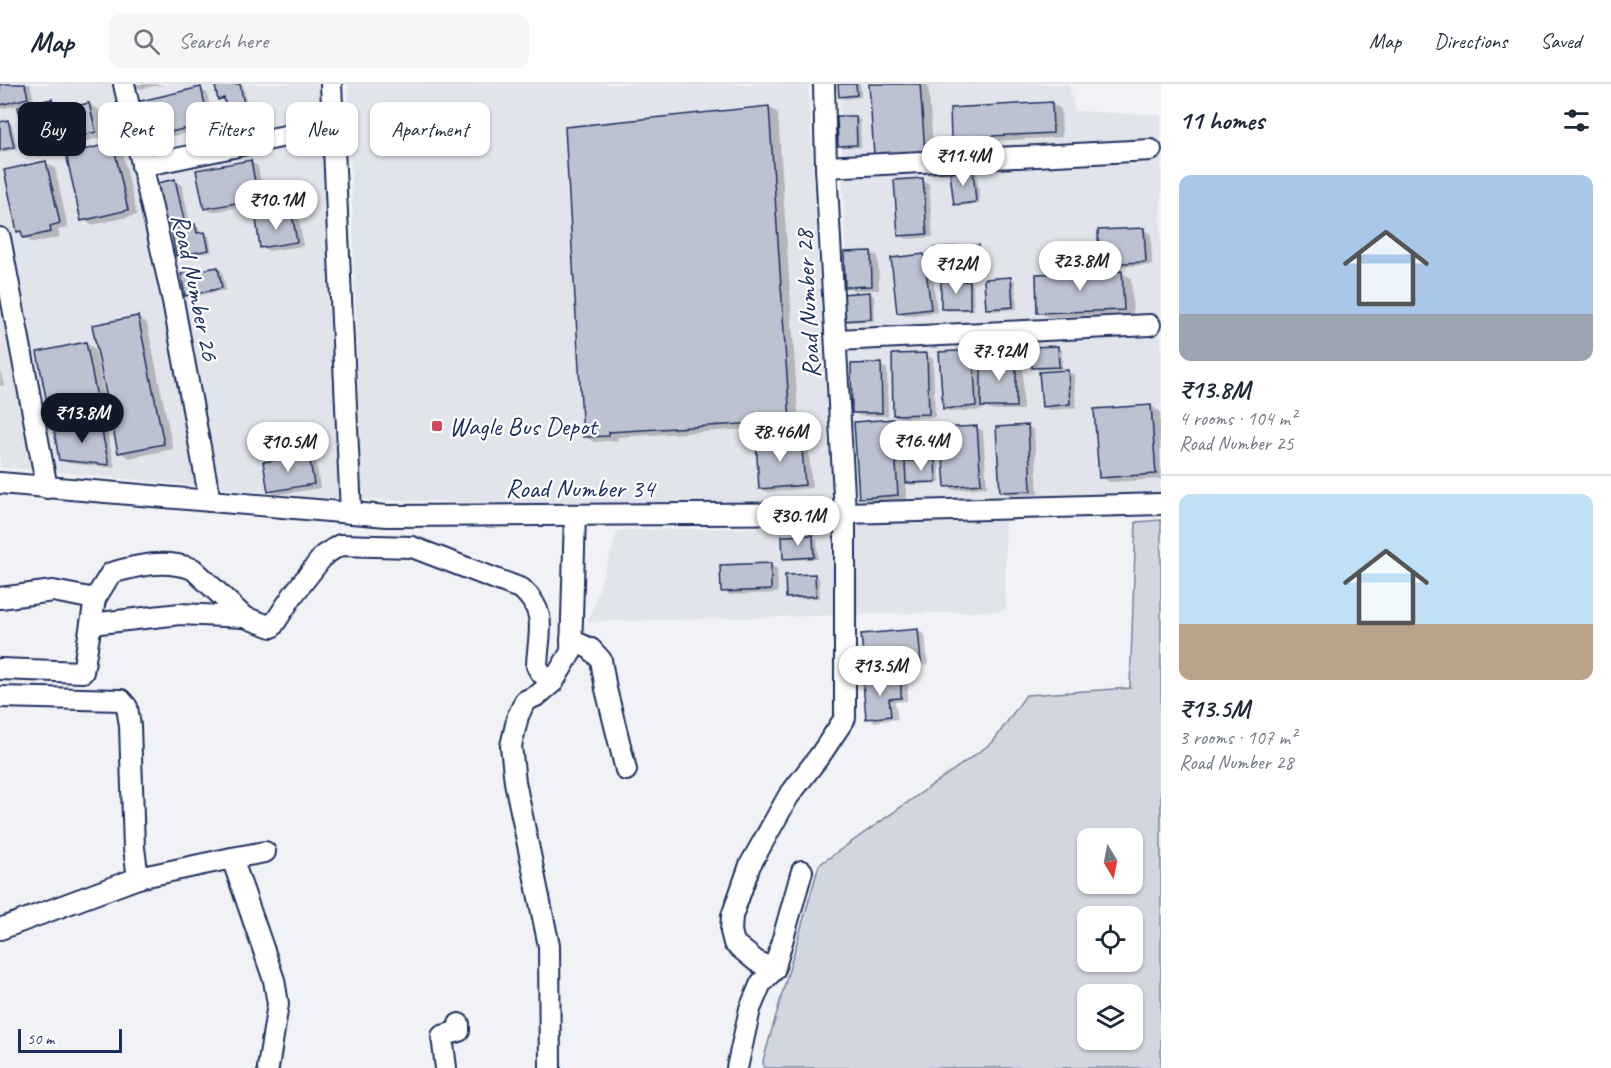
<!DOCTYPE html>
<html lang="en">
<head>
<meta charset="utf-8">
<style>
  :root { --surface:#fff; --page:#f6f6f7; --text:#1f2937; --muted:#747a83; --line:#e0e1e3; --accent:#111827 }
  body { margin:0; font-family:Caveat,sans-serif; background:var(--page); color:var(--text); height:100vh; display:flex; flex-direction:column; font-size:22px; white-space:nowrap }
  * { box-sizing:border-box; margin:0 }
  p { font-size:20px; color:var(--muted) }
  .icon { flex:none; width:33px; height:33px; fill:none; stroke:currentColor; stroke-width:2; stroke-linecap:round; stroke-linejoin:round }
  .map { position:relative; flex:1; overflow:hidden }
  .sheet { display:flex; flex-direction:column; background:var(--surface); width:450px }
  .sheet>* { flex:none }
  .banner { position:absolute; left:18px; top:18px; width:570px; height:54px; display:flex; gap:12px }
  .needle { width:39px; rotate:170deg }
  .buttons { position:absolute; left:1077px; top:744px; display:grid; gap:12px }
  .buttons a { display:grid; place-items:center; width:66px; height:66px; border-radius:12px; background:var(--surface); box-shadow:0 2px 4px #0004; font-size:30px }
  .scale { position:absolute; left:18px; bottom:15px; width:104px; box-sizing:border-box; padding-left:6px; border:3px solid #1b2f5e; border-top:0; font-size:16px; line-height:21px; white-space:nowrap; color:#1b2f5e; -webkit-text-stroke:4px #fff; paint-order:stroke }
  .price { position:absolute; translate:-50% -51px; padding:0 14px; border-radius:21px; background:#fff; color:#222; font-size:20px; line-height:39px; filter:drop-shadow(0 2px 3px #0008) }
  .price::after { content:''; position:absolute; left:50%; top:36px; width:18px; height:14px; margin-left:-9px; background:inherit; clip-path:polygon(0 0,100% 0,50% 100%) }
  .price.current { background:var(--accent); color:#fff }
  ul { padding:0; list-style:none }
  li { display:grid; align-content:center; gap:12px; height:318px; padding:0 18px }
  li+li { border-top:2px solid var(--line) }
  li span { display:grid; place-items:center; height:186px; border-radius:12px; color:#555 }
  li>.icon { margin-inline-start:auto }
  span .icon { width:108px; height:108px; fill:#fffc; stroke-width:1 }
  li b { font-size:26px }
  h2 { display:flex; justify-content:space-between; align-items:center; height:72px; padding:0 18px; font-size:26px }
  .pill { padding:0 21px; border-radius:12px; background:var(--surface); box-shadow:0 2px 4px #0004; font-size:21px; line-height:54px }
  .pill.current { background:var(--accent); color:#fff }
  header { display:flex; align-items:center; gap:36px; box-sizing:border-box; height:84px; padding:0 30px; background:var(--surface); border-bottom:2px solid var(--line) }
  header strong { font-size:28px }
  nav { display:flex; gap:33px; margin-inline-start:auto; font-size:21px }
  .search { width:420px; height:54px; background:var(--page); display:flex; align-items:center; gap:15px; box-sizing:border-box; padding:0 21px; border-radius:12px; color:var(--muted); font-size:22px }
  main { display:flex; flex:1; min-height:0 }
  .map>svg:first-child { display:block }
  .built { fill:#e1e4ea }
  .green { fill:#d2d6df; stroke:#76829e; stroke-width:1.5; fill-rule:evenodd }
  .shadow { fill:#0003 }
  .building { fill:#bcc2d0; stroke:#1b2f5e; stroke-width:1.5 }
  .lines { fill:none; stroke-linecap:round; stroke-linejoin:round }
  .minor-casing { stroke:#1b2f5e; stroke-width:24 }
  .minor { stroke:#fff; stroke-width:20 }
  .poi-dot { fill:#d1495b; stroke:#fff; stroke-width:2 }
  .labels { text-anchor:middle; stroke-width:4.5; stroke-linejoin:round; paint-order:stroke }
  .street-label { font-size:26px; fill:#1b2f5e; stroke:#fff }
  .poi-label { font-size:26px; fill:#1b2f5e; stroke:#fff; text-anchor:start }
</style>
</head>
<body>
<header>
<strong>Map</strong>
<div class="search"><svg class="icon" aria-label="search" viewBox="0 0 24 24"><circle cx="10" cy="10" r="6"/><path d="M15 15l6 6"/></svg>Search here</div>
<nav><a>Map</a><a>Directions</a><a>Saved</a></nav>
</header>
<main>
<div class="map">
<svg width="1161" height="984" viewBox="0 0 1161 984">
  <rect width="100%" height="100%" fill="#f1f2f5"/>
  <filter id="ink" filterUnits="userSpaceOnUse"><feTurbulence type="fractalNoise" baseFrequency=".0167" numOctaves="2"/><feDisplacementMap in="SourceGraphic" scale="12" xChannelSelector="R" yChannelSelector="G"/><feConvolveMatrix kernelMatrix="1 2 1 2 8 2 1 2 1" color-interpolation-filters="sRGB"/></filter>
  <g filter="url(#ink)">
    <!-- built -->
    <g class="built">
      <polygon points="0,0 326,0 338,415 0,383"/>
      <polygon points="348,0 808,0 832,417 576,422 362,415"/>
      <polygon points="839,0 1069,0 1075,27 1161,31 1161,427 1005,435 1006,527 588,538 618,446 856,442"/>
    </g>
    <!-- green -->
    <path class="green" d="M1161,436V984H764L763,977L819,781L993,658L1026,611L1130,604L1136,438ZM1088,754H1132V800H1088ZM1088,832H1132V878H1088ZM1088,910H1132V956H1088Z"/>
    <!-- shadow -->
    <g class="shadow">
      <polygon points="0,0 30,0 35,20 52,16 62,22 63,26 89,20 99,26 105,53 69,61 70,65 39,73 29,67 19,21 0,25"/>
      <polygon points="131,0 163,0 140,5"/>
      <polygon points="231,0 243,1 250,33 234,36 230,33 226,16 219,15"/>
      <polygon points="840,0 860,0 861,13 845,15 841,12"/>
      <polygon points="871,0 928,0 934,73 876,71"/>
      <polygon points="200,5 207,9 215,42 153,57 146,53"/>
      <polygon points="1051,20 1061,25 1062,53 962,59 952,53"/>
      <polygon points="769,23 778,29 799,342 618,353 618,356 594,358 584,352"/>
      <polygon points="856,33 860,36 861,63 844,63 839,61"/>
      <polygon points="8,38 12,40 17,65 0,69 0,39"/>
      <polygon points="112,61 122,66 137,131 92,141 83,136"/>
      <polygon points="251,78 258,82 264,118 212,128 205,124"/>
      <polygon points="46,79 55,84 68,144 58,146 60,153 33,159 24,153 23,149 19,147"/>
      <polygon points="973,88 977,90 980,120 959,122 955,120"/>
      <polygon points="922,96 929,100 933,153 907,155 900,151"/>
      <polygon points="175,97 182,101 190,140 181,142 182,144 195,142 199,144 200,150 205,149 209,152 212,168 182,173 177,171 172,144 167,145 160,141"/>
      <polygon points="292,130 299,134 303,162 269,167 262,163"/>
      <polygon points="1144,146 1151,150 1152,181 1107,183 1100,179"/>
      <polygon points="978,162 982,165 983,180 941,182 937,180"/>
      <polygon points="871,168 878,172 879,206 853,206 846,202"/>
      <polygon points="924,171 931,175 937,228 905,232 899,228"/>
      <polygon points="218,184 222,187 226,206 191,213 186,211"/>
      <polygon points="1122,189 1131,194 1133,230 1048,233 1039,228"/>
      <polygon points="1011,194 1015,197 1017,225 992,227 988,225"/>
      <polygon points="969,198 973,201 974,226 947,227 942,224"/>
      <polygon points="870,210 874,212 875,237 847,238 843,236"/>
      <polygon points="138,234 147,239 173,365 129,374 120,368"/>
      <polygon points="86,259 95,265 108,329 61,338 52,333"/>
      <polygon points="1058,264 1062,266 1062,285 1038,286 1034,283"/>
      <polygon points="972,267 979,271 980,291 1016,275 1023,279 1023,326 990,326 982,322 983,326 951,328 944,324"/>
      <polygon points="926,271 933,275 935,333 902,334 895,330"/>
      <polygon points="880,281 887,285 888,332 860,332 854,328"/>
      <polygon points="0,285 4,301 0,302"/>
      <polygon points="1067,287 1074,291 1076,324 1050,326 1043,322"/>
      <polygon points="1151,322 1160,328 1161,395 1110,398 1101,393"/>
      <polygon points="893,337 902,342 905,379 935,377 939,380 940,399 911,401 906,398 907,416 870,419 861,413"/>
      <polygon points="99,339 106,343 115,384 68,379 61,375"/>
      <polygon points="1027,342 1034,346 1038,410 1009,411 1002,407"/>
      <polygon points="976,343 983,347 987,403 954,406 947,402"/>
      <polygon points="801,355 808,359 812,404 768,408 761,404"/>
      <polygon points="309,373 316,377 320,404 276,411 270,407"/>
      <polygon points="813,453 817,455 818,475 788,476 784,474"/>
      <polygon points="770,481 777,485 778,509 730,511 723,507"/>
      <polygon points="815,491 819,494 820,514 791,515 787,513"/>
      <polygon points="918,547 925,550 928,581 872,586 865,582"/>
      <polygon points="901,597 908,601 907,617 895,618 898,635 874,638 867,634"/>
    </g>
    <!-- building -->
    <g class="building">
      <polygon points="0,0 25,0 28,14 0,21"/>
      <polygon points="224,0 240,0 246,31 229,34 224,14 218,16 215,2"/>
      <polygon points="838,0 856,0 857,11 839,13"/>
      <polygon points="869,0 920,0 925,68 874,71"/>
      <polygon points="201,3 209,39 145,54 136,18"/>
      <polygon points="52,15 55,27 89,19 96,48 60,56 61,60 28,68 18,23"/>
      <polygon points="1052,18 1053,49 951,54 950,24"/>
      <polygon points="769,22 790,337 609,348 609,352 583,353 565,43"/>
      <polygon points="837,32 856,32 857,61 838,62"/>
      <polygon points="8,36 14,63 0,66 0,38"/>
      <polygon points="113,59 128,126 81,137 66,70"/>
      <polygon points="251,76 258,115 204,125 196,86"/>
      <polygon points="46,77 60,139 50,142 51,148 23,154 21,147 17,148 4,86"/>
      <polygon points="973,86 976,118 954,121 950,89"/>
      <polygon points="923,94 927,150 898,152 894,96"/>
      <polygon points="175,95 184,136 159,142 150,101"/>
      <polygon points="292,129 297,158 260,164 256,135"/>
      <polygon points="195,140 197,149 205,148 209,166 176,172 171,145"/>
      <polygon points="1144,144 1146,178 1099,180 1098,146"/>
      <polygon points="979,161 980,178 935,181 934,164"/>
      <polygon points="871,167 872,202 845,203 844,168"/>
      <polygon points="924,170 931,225 897,229 891,174"/>
      <polygon points="218,183 222,204 185,212 181,190"/>
      <polygon points="1122,187 1124,226 1037,229 1036,190"/>
      <polygon points="1011,193 1013,223 986,225 984,195"/>
      <rect x="941" y="197" width="29" height="28"/>
      <polygon points="870,208 871,235 841,237 840,210"/>
      <polygon points="138,232 164,360 118,369 92,241"/>
      <polygon points="86,258 99,324 50,334 37,268"/>
      <polygon points="1058,262 1059,283 1032,284 1031,263"/>
      <polygon points="973,266 976,322 943,325 939,268"/>
      <polygon points="927,269 929,330 893,331 892,270"/>
      <rect x="981" y="273" width="35" height="50"/>
      <polygon points="881,279 882,329 852,329 851,280"/>
      <polygon points="1068,286 1070,320 1042,323 1039,288"/>
      <polygon points="1151,321 1156,390 1099,394 1094,325"/>
      <polygon points="893,335 898,411 859,414 854,338"/>
      <polygon points="100,338 109,381 59,376 54,346"/>
      <polygon points="1028,341 1031,407 1000,408 996,343"/>
      <polygon points="977,342 981,400 945,403 941,344"/>
      <polygon points="801,353 805,401 759,405 756,357"/>
      <polygon points="309,371 314,400 268,408 263,378"/>
      <polygon points="935,376 936,398 906,399 905,377"/>
      <polygon points="813,451 814,473 783,475 782,452"/>
      <polygon points="771,479 771,506 721,508 720,481"/>
      <polygon points="815,490 816,512 786,514 785,491"/>
      <polygon points="918,545 921,578 864,583 861,550"/>
      <polygon points="901,596 901,614 889,615 891,632 866,635 863,598"/>
    </g>
    <g class="lines">
      <!-- minor casing -->
      <g class="minor-casing">
        <g id="minor">
          <polyline points="124,0 173,217 210,417"/>
          <polyline points="331,0 351,429"/>
          <polyline points="142,82 333,42"/>
          <polyline points="826,83 1151,66"/>
          <polyline points="0,154 47,404"/>
          <polyline points="837,256 1150,241"/>
          <polyline points="0,399 387,432 845,429 1161,420"/>
          <polyline points="0,514 53,507 95,515"/>
          <polyline points="91,540 180,530 244,533"/>
          <polyline points="571,556 591,565 601,576 606,605 626,686"/>
          <path d="M0,585L83,588L95,515L111,489C139,481 165,475 193,485L244,533L272,543L293,511L324,471L340,461L412,463L522,505C549,530 538,549 537,582L541,589L553,598"/>
          <polyline points="0,613 121,616 127,623 130,642 134,764 138,794"/>
          <polyline points="232,774 265,768"/>
          <polyline points="0,845 138,794 232,774 274,896 278,920 268,984"/>
          <polyline points="774,886 802,787"/>
          <polyline points="446,984 442,952 459,947 459,940"/>
          <polyline points="550,984 549,862 515,698 511,662 518,632 525,617 538,611 553,598 571,568 575,431"/>
          <polyline points="737,984 750,925 761,899 774,886 756,877 734,859 731,847 732,832 750,781 788,713 821,670 845,634 845,429 826,83 824,0"/>
        </g>
      </g>
      <!-- minor -->
      <use href="#minor" class="minor"/>
    </g>
  </g>
  <!-- markers -->
  <rect class="poi-dot" x="431" y="336" width="12" height="12" rx="3"/>
  <g class="labels">
    <!-- street labels -->
    <g class="street-label">
      <text transform="translate(196 203) rotate(78)" y="9">Road Number 26</text>
      <text transform="translate(807 220) rotate(-93)" y="9">Road Number 28</text>
      <text x="580" y="413">Road Number 34</text>
    </g>
    <!-- poi labels -->
    <g class="poi-label">
      <text x="449" y="351">Wagle Bus Depot</text>
    </g>
  </g>
</svg>
<div class="buttons">
<a><svg class="needle" viewBox="-14 -14 28 28"><path d="M0-13l5 13h-10z" fill="#e53935"/><path d="M0 13l5-13h-10z" fill="#747a83"/></svg></a>
<a><svg class="icon" aria-label="locate" viewBox="0 0 24 24"><circle cx="12" cy="12" r="6"/><path d="M12 2v4M12 18v4M2 12h4M18 12h4"/></svg></a>
<a><svg class="icon" aria-label="layers" viewBox="0 0 24 24"><path d="M12 4l9 5-9 5-9-5zM3 14l9 5 9-5"/></svg></a>
</div>
<div class="scale">50 m</div>
<b class="price" style="left:963px;top:103px">₹11.4M</b>
<b class="price" style="left:276px;top:147px">₹10.1M</b>
<b class="price" style="left:1080px;top:208px">₹23.8M</b>
<b class="price" style="left:956px;top:211px">₹12M</b>
<b class="price" style="left:999px;top:298px">₹7.92M</b>
<b class="price current" style="left:82px;top:360px">₹13.8M</b>
<b class="price" style="left:780px;top:379px">₹8.46M</b>
<b class="price" style="left:921px;top:388px">₹16.4M</b>
<b class="price" style="left:288px;top:389px">₹10.5M</b>
<b class="price" style="left:798px;top:463px">₹30.1M</b>
<b class="price" style="left:880px;top:613px">₹13.5M</b>
<div class="banner">
<a class="pill current">Buy</a>
<a class="pill">Rent</a>
<a class="pill">Filters</a>
<a class="pill">New</a>
<a class="pill">Apartment</a>
</div>
</div>
<section class="sheet">
<h2>11 homes<svg class="icon" aria-label="filters" viewBox="0 0 24 24"><path d="M4 7h16M4 17h16"/><circle cx="9" cy="7" r="2"/><circle cx="15" cy="17" r="2"/></svg></h2>
<ul>
<li><span style="background:linear-gradient(#a9c7e8 75%,#9aa5b1 0)"><svg class="icon" aria-label="home" viewBox="0 0 24 24"><path d="M3 11l9-7 9 7M6 9v11h12V9"/></svg></span><div><b>₹13.8M</b><p>4 rooms · 104 m²</p><p>Road Number 25</p></div></li>
<li><span style="background:linear-gradient(#bfe0f5 70%,#b9a48a 0)"><svg class="icon" aria-label="home" viewBox="0 0 24 24"><path d="M3 11l9-7 9 7M6 9v11h12V9"/></svg></span><div><b>₹13.5M</b><p>3 rooms · 107 m²</p><p>Road Number 28</p></div></li>
</ul>
</section>
</main>
</body>
</html>
